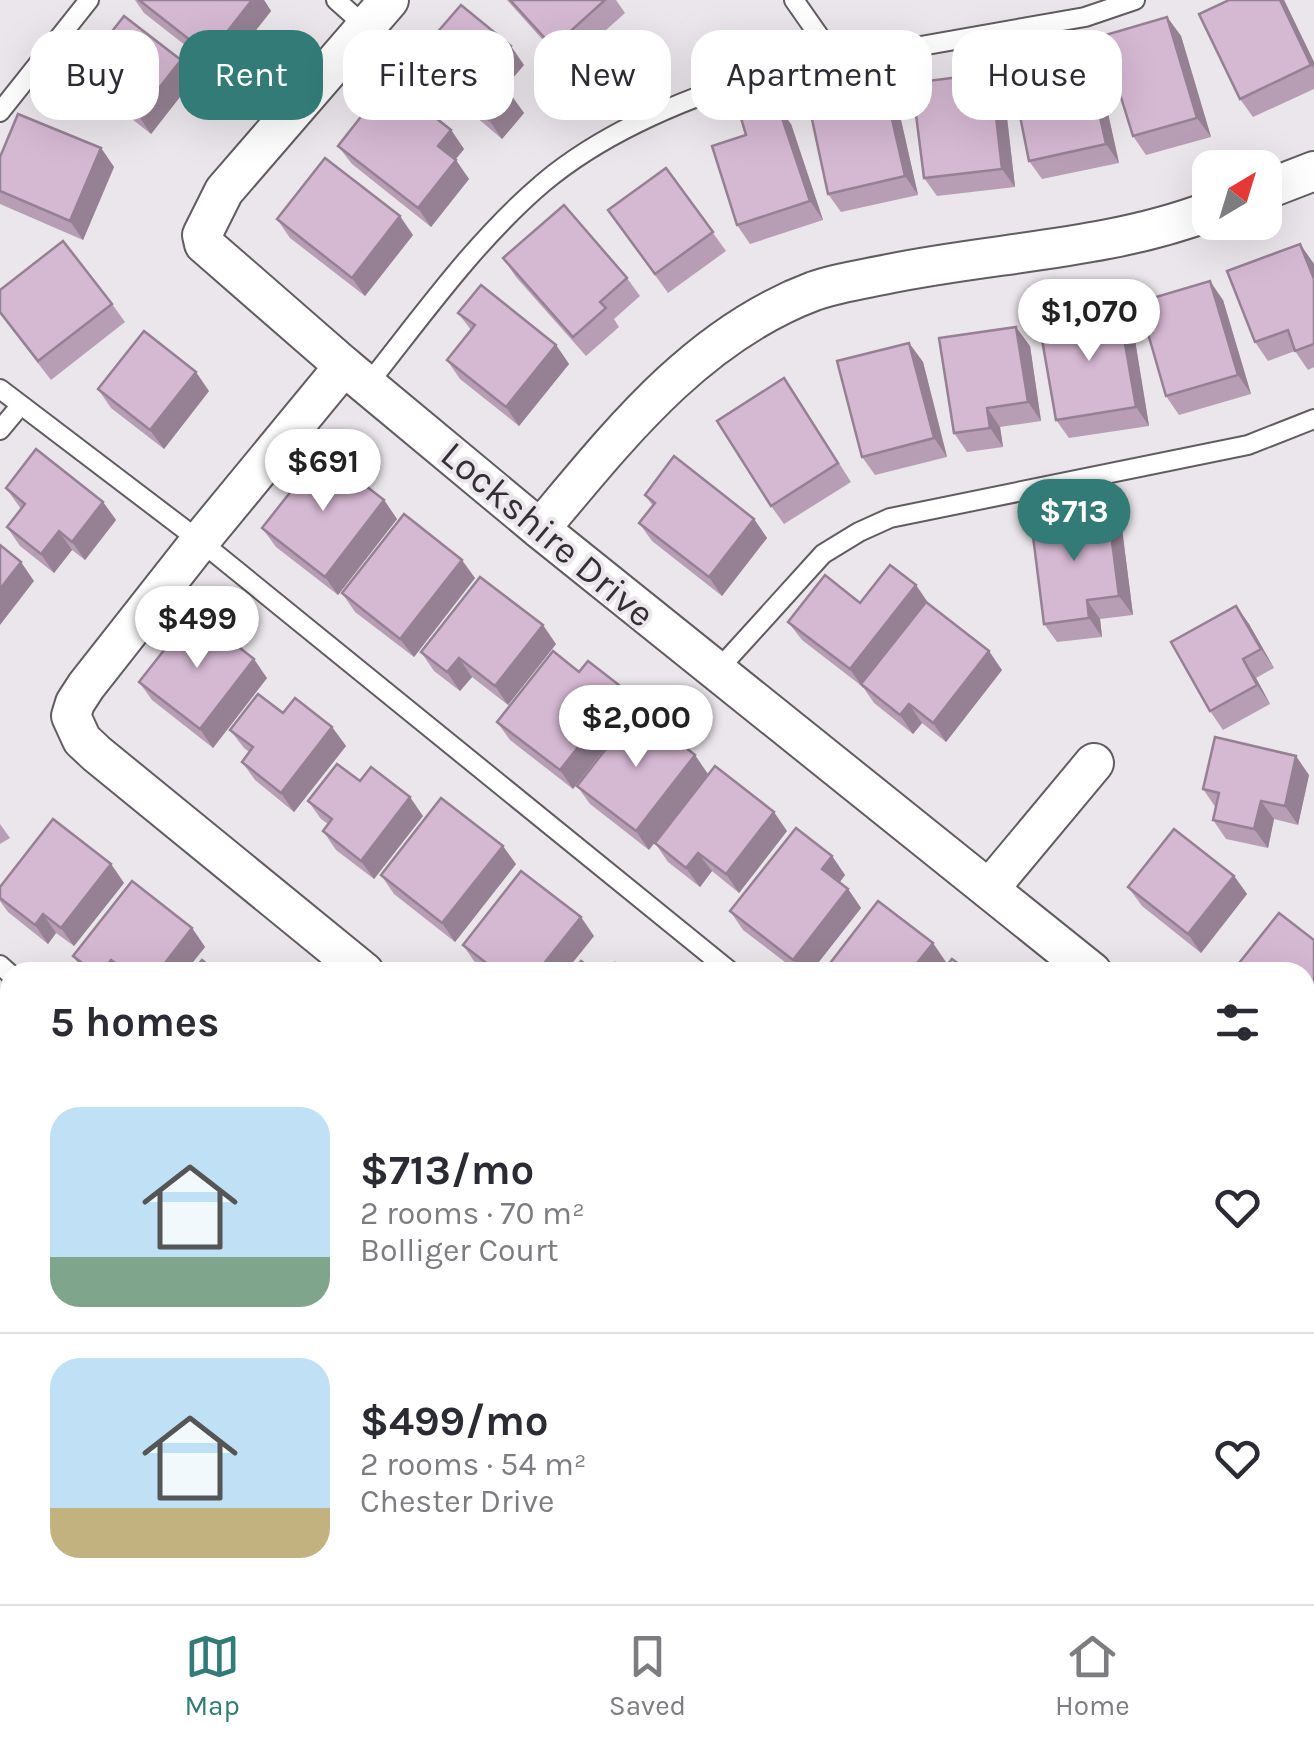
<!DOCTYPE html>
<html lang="en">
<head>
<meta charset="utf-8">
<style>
  :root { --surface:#fff; --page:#f2f2f3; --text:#2b2b33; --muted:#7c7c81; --line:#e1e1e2; --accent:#337b76 }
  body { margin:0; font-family:Karla,sans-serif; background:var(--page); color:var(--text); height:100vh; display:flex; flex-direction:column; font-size:38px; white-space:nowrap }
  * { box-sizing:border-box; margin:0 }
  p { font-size:32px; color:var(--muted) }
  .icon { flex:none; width:55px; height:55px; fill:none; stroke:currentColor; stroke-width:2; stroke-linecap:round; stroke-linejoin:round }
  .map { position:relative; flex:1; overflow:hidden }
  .side { position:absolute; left:0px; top:962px; width:1315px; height:642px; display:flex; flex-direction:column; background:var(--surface); border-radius:30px 30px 0 0; box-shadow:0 10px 40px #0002 }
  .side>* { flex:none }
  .guide { position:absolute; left:30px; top:30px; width:1255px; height:90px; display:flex; gap:20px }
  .needle { width:65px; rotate:38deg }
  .buttons { position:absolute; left:1192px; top:150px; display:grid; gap:20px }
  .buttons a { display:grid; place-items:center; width:90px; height:90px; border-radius:20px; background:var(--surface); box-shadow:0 10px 40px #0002; font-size:50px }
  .price { position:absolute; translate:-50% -85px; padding:0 22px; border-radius:35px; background:#fff; color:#222; font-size:32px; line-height:65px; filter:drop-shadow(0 2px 5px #0008) }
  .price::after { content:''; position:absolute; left:50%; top:60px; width:30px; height:22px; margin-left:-15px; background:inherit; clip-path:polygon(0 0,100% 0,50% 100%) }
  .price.on { background:var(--accent); color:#fff }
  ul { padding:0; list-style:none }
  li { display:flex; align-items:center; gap:30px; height:250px; padding:0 50px }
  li+li { border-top:2px solid var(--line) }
  li span { display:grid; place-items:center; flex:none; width:280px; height:200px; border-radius:30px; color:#555 }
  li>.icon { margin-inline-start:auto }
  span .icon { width:120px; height:120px; fill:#fffc; stroke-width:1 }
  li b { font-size:42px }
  h2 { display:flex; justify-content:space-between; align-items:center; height:120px; padding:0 50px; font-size:42px }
  .pill { padding:0 35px; border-radius:30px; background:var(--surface); box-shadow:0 10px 40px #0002; font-size:35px; line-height:90px }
  .pill.on { background:var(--accent); color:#fff }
  .dock { display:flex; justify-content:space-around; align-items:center; height:140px; border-top:2px solid var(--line); background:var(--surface); font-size:28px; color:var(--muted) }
  .dock a { display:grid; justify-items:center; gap:5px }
  .dock .on { color:var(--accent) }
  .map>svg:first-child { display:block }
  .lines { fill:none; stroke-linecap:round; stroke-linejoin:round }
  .lane-casing { stroke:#615c60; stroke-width:22 }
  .street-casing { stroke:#615c60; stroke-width:42 }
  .secondary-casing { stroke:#615c60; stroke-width:58 }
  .lane { stroke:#fff; stroke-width:18 }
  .street { stroke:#fff; stroke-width:38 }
  .secondary { stroke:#fff; stroke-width:52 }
  .wall { fill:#b79eb5 }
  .shaded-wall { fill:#958193 }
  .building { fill:#d5b8d2; stroke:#958193; stroke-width:2.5 }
  .labels { text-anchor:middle; stroke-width:8; stroke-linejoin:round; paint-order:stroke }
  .street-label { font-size:38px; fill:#323032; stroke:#ebe6eb }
</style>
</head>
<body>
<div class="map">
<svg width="1314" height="1604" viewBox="0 0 1314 1604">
  <rect width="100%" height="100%" fill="#ebe6eb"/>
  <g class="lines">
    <!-- lane casing -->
    <g class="lane-casing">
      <g id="lane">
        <polyline points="336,0 364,25"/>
        <polyline points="794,0 836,60"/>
        <polyline points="0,112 89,0"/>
        <path d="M368,384C423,315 475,241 543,183C606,130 691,96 768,73L1085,17L1135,0"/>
        <polyline points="0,389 200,541 731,972"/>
        <polyline points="0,430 20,406"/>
        <polyline points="716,672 823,554 859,532 890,518 1248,445 1314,419"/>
        <polyline points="0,965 10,974"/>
        <polyline points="0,1221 10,1223"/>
        <polyline points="1305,1438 1314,1445"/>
        <polyline points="770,1595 781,1604"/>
        <polyline points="286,1604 294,1595"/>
      </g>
    </g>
    <!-- street casing -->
    <g class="street-casing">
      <g id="street">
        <polyline points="389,0 224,191 202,235 204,244 344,366 540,529 1092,972"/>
        <polyline points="1265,190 1314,171"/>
        <polyline points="344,366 200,541 86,686 75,703 71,716 82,740 97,754 364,972"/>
        <path d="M540,529C618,436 696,335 814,291C837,283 864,279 888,274C995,252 1107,250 1210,211"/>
        <polyline points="989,889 1094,763"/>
        <polyline points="1305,1145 1314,1152"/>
        <polyline points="0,1563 10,1551"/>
        <polyline points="1125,1595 1136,1604"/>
      </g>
    </g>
    <!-- secondary casing -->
    <g class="secondary-casing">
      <g id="secondary">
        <polyline points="0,1046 10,1054"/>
        <polyline points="0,1144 10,1152"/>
        <polyline points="561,1595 572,1604"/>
        <polyline points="670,1595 681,1604"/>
      </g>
    </g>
    <!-- lane -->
    <use href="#lane" class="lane"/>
    <!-- street -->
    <use href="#street" class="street"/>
    <!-- secondary -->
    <use href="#secondary" class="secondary"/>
  </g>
  <!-- wall -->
  <g class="wall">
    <polygon points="135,0 264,0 271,11 222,74 144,13"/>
    <polygon points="507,0 616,0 625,13 566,66"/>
    <polygon points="1229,0 1284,0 1314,62 1314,89 1253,117 1240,99"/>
    <polygon points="1167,17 1181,36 1211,137 1146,155 1133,136"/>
    <polygon points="1084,45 1097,64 1119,163 1042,179 1029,161"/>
    <polygon points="415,58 524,65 503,88 511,95 524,113 502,139 429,77"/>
    <polygon points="181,60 194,79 151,134 94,89 81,71"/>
    <polygon points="1004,92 1015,187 937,196 924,178"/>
    <polygon points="896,98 918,195 841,212 828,194"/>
    <polygon points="791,124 823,220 750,244 737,225 746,135"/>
    <polygon points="451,130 464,149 455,160 469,179 431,227 352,164 338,146"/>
    <polygon points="101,148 114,167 83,240 0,204 0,157"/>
    <polygon points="666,168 726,251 668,293 608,210"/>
    <polygon points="277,219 413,235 365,296 290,238"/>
    <polygon points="1300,244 1314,264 1314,367 1308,370 1295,351 1268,361 1255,342"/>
    <polygon points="503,258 627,278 640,296 614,319 619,327 586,356 516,277"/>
    <polygon points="0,290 112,304 125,322 51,380 0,314"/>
    <polygon points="1223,300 1251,394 1179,415 1166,396"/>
    <polygon points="1118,303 1132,322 1149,426 1069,438 1056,420 1072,323"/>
    <polygon points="458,313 556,345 569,364 519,426 460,379 447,360 471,330"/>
    <polygon points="909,343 923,362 947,457 875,475 862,457"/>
    <polygon points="1030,346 1041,421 1000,427 1003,447 967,452 954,433"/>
    <polygon points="98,389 209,391 164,449 111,408"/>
    <polygon points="797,397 851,482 784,524 771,506"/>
    <polygon points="6,488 103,502 116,520 85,560 72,550 54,573 20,546 7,527 21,509"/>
    <polygon points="645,495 754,519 767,538 722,596 652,541 639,523 653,506"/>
    <polygon points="384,500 397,519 338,595 276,547 262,528"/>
    <polygon points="1122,529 1133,615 1100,619 1102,637 1057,642 1044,624"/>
    <polygon points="475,578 414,657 355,612 342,593"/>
    <polygon points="860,603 929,604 1002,670 946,742 922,723 913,734 874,703 863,687 802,640 788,622"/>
    <polygon points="1236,606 1249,624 1274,668 1256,678 1270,704 1223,730 1210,711"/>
    <polygon points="556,644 508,705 472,677 460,691 434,671 421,652"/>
    <polygon points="579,672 624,689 637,707 573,789 510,740 497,722"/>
    <polygon points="267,678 213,748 152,700 139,682"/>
    <polygon points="637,709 649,850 590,804 577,786"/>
    <polygon points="283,713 332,727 346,746 294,812 255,780 242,762 249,752 244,748 230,730"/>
    <polygon points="1309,775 1298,825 1274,819 1268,848 1226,839 1213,820 1216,808 1203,789"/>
    <polygon points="360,781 423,816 374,879 336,850 323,831 328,824 321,819 308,801"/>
    <polygon points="0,824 10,838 0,844"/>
    <polygon points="787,831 739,893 712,871 700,887 668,862 655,843"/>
    <polygon points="832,856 845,875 840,882 848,889 861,908 811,972 798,972 743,930 730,911"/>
    <polygon points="111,864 124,883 74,946 56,933 48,944 8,912 0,901 0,887"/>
    <polygon points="516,864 455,942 394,894 381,875"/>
    <polygon points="1234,876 1247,894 1201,953 1142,906 1128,887"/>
    <polygon points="192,928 205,947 185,972 84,972 73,956"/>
    <polygon points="594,936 565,972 487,972 476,964 463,945"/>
    <polygon points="1314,1318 1314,1384 1305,1377 1305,1329"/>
    <polygon points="114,1595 181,1595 178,1604 120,1604"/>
    <polygon points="201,1595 223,1595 220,1603"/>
    <polygon points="369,1595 482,1595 483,1596 476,1604 376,1604"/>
  </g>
  <!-- shaded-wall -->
  <g class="shaded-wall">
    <polygon points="252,0 264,0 271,11 222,74 209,55"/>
    <polygon points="1280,0 1284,0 1314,62 1314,69"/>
    <polygon points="1167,17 1181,36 1211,137 1197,118"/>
    <polygon points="1084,45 1097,64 1119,163 1106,144"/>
    <polygon points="511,46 524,65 500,93 487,74"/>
    <polygon points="181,60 194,79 151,134 138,115"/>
    <polygon points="991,73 1004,92 1015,187 1002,169"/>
    <polygon points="883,80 896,98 918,195 905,176"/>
    <polygon points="511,95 524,113 502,139 489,120"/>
    <polygon points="778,106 791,124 823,220 810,201"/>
    <polygon points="451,130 464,149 451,165 438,146"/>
    <polygon points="101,148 114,167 83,240 70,221"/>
    <polygon points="456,160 469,179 431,227 418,208"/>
    <polygon points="400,216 413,235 365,296 352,278"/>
    <polygon points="1300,244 1314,264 1314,279"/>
    <polygon points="1210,281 1223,300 1251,394 1238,375"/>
    <polygon points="1118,303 1132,322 1149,426 1136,407"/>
    <polygon points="1016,327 1030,346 1041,421 1028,402"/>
    <polygon points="909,343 923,362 947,457 934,438"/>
    <polygon points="556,345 569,364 519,426 506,407"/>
    <polygon points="196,372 209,391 164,449 150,430"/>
    <polygon points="987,408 1000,427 1003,447 990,428"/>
    <polygon points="384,500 397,519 338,595 325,577"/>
    <polygon points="103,502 116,520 85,560 72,542"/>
    <polygon points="1108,510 1122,529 1133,615 1119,596"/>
    <polygon points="754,519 767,538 722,596 709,577"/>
    <polygon points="59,531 72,550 54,573 41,554"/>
    <polygon points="462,560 475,578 414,657 400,639"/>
    <polygon points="21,562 34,581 0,625 0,589"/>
    <polygon points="916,585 929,604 863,688 850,669"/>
    <polygon points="1087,600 1100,619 1102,637 1089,618"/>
    <polygon points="1236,606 1249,624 1274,668 1261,649"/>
    <polygon points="543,625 556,644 508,705 495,686"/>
    <polygon points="989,651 1002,670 946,742 933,723"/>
    <polygon points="459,658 472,677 460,691 447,672"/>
    <polygon points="254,659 267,678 213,748 200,729"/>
    <polygon points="1243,659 1256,678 1270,704 1257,685"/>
    <polygon points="624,689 637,707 573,789 560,770"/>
    <polygon points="909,704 922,723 913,734 900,715"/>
    <polygon points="332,727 346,746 294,812 281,793"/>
    <polygon points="695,755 708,774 649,850 636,831"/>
    <polygon points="1296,756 1309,775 1298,825 1285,806"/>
    <polygon points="410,797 423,816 374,879 361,861"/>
    <polygon points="1261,801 1274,819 1268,848 1254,829"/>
    <polygon points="774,812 787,831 739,893 726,874"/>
    <polygon points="503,846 516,864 455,942 442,923"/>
    <polygon points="698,853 712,871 700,887 686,868"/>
    <polygon points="832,856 845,875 835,888 822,869"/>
    <polygon points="111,864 124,883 74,946 61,928"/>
    <polygon points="1234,876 1247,894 1201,953 1188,934"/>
    <polygon points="848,889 861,908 811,972 802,972 793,960"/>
    <polygon points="43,914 56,933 48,944 35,925"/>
    <polygon points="581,917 594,936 565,972 537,972"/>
    <polygon points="192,928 205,947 185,972 158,972"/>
    <polygon points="933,943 946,962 938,972 910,972"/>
    <polygon points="111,960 120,972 102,972"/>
    <polygon points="1314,1000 1314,1036 1306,1046 1305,1012"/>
    <polygon points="1314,1281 1314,1317 1305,1328 1305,1293"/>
    <polygon points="1314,1504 1314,1539 1305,1550 1305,1515"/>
    <polygon points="160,1595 181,1595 178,1604 157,1604"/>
    <polygon points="214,1595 223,1595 220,1603"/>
    <polygon points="456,1595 482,1595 483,1596 476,1604 449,1604"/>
    <polygon points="962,1595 990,1595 983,1604 955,1604"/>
  </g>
  <!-- building -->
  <g class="building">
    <polygon points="139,0 252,0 209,55"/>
    <polygon points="510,0 605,0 553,47"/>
    <polygon points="1229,0 1280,0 1311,65 1240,99 1199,14"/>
    <polygon points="461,5 511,46 487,74 511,95 489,120 415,58"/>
    <polygon points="124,16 181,60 138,115 81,71"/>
    <polygon points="1167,17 1197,118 1133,136 1102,36"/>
    <polygon points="1084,45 1106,144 1029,161 1009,61"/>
    <polygon points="991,73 1002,169 924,178 912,83"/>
    <polygon points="883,80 905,176 828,194 807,96"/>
    <polygon points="389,81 451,130 438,146 456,160 418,208 338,146"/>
    <polygon points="778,106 810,201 737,225 712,146 746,135 741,118"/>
    <polygon points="18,114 101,148 70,221 0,191 0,157"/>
    <polygon points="325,158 400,216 352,278 277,219"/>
    <polygon points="666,168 713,232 655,274 608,210"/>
    <polygon points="564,205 627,278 600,302 606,308 573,337 503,258"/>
    <polygon points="63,241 112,304 38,361 0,312 0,290"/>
    <polygon points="1300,244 1314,279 1314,344 1295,351 1288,330 1255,342 1227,271"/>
    <polygon points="1210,281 1238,375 1166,396 1139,302"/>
    <polygon points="481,285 556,345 506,407 447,360 475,325 458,313"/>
    <polygon points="1118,303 1136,407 1056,420 1040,328 1072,323 1070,311"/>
    <polygon points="1016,327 1028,402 987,408 990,428 954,433 939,338"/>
    <polygon points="144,331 196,372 150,430 98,389"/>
    <polygon points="909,343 934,438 862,457 837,361"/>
    <polygon points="784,378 838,463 771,506 717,421"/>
    <polygon points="36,449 103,502 72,542 59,531 41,554 7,527 25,504 6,488"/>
    <polygon points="322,452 384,500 325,577 262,528"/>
    <polygon points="674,456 754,519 709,577 639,523 655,503 645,495"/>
    <polygon points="1108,510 1119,596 1087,600 1089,618 1044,624 1031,520"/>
    <polygon points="404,514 462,560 400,639 342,593"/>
    <polygon points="0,545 21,562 0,589"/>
    <polygon points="890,565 916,585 850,669 788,622 825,575 860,603"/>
    <polygon points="480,577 543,625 495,686 459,658 447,672 421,652"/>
    <polygon points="926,602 989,651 933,723 909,704 900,715 861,684"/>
    <polygon points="1236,606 1261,649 1243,659 1257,685 1210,711 1171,642"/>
    <polygon points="194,612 254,659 200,729 139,682"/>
    <polygon points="553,651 579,672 588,661 624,689 560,770 497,722"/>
    <polygon points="258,694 283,713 295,698 332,727 281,793 242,762 253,747 230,730"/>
    <polygon points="637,709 695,755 636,831 577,786"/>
    <polygon points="1215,737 1296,756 1285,806 1261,801 1254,829 1213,820 1219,793 1203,789"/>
    <polygon points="337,764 360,781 371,767 410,797 361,861 323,831 332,819 308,801"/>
    <polygon points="715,766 774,812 726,874 698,853 686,868 655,843"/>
    <polygon points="441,798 503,846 442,923 381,875"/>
    <polygon points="53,819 111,864 61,928 43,914 35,925 0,898 0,887"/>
    <polygon points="796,828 832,856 822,869 848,889 793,960 730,911"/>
    <polygon points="1174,829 1234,876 1188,934 1128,887"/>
    <polygon points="521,871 581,917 537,972 498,972 463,945"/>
    <polygon points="132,881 192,928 158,972 128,972 111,960 102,972 94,972 73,956"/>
    <polygon points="878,901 933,943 910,972 844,972 831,962"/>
    <polygon points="1279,913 1314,940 1314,1000 1305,1012 1305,972 1232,972"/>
    <polygon points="952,959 970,972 941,972"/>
    <polygon points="202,960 217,972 192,972"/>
    <polygon points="581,961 596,972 572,972"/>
    <polygon points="615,963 627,972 608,972"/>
    <polygon points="237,964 247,972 230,972"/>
    <polygon points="1314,1030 1314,1050 1305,1043"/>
    <polygon points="1305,1245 1314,1252 1314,1281 1305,1293"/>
    <polygon points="1314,1318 1314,1376 1305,1369 1305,1329"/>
    <polygon points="10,1378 10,1391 4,1388"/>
    <polygon points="1305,1493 1314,1500 1314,1504 1305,1515"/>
    <polygon points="128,1595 160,1595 157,1604 150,1604"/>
    <polygon points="373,1595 456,1595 449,1604 385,1604"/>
    <polygon points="861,1595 962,1595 955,1604 868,1604 859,1597"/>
    <polygon points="998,1595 1010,1595 1022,1604 991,1604"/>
  </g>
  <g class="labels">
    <!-- street labels -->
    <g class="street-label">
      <text transform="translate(548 534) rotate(40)" y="13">Lockshire Drive</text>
    </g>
  </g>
</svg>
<div class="buttons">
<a><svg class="needle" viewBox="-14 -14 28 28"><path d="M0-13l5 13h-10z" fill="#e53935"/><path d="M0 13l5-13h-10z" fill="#7c7c81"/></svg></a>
</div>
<b class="price" style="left:1089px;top:364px">$1,070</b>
<b class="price" style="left:323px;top:514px">$691</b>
<b class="price on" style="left:1074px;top:564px">$713</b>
<b class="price" style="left:197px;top:671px">$499</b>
<b class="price" style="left:636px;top:770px">$2,000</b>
<div class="guide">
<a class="pill">Buy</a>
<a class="pill on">Rent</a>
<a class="pill">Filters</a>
<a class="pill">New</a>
<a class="pill">Apartment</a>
<a class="pill">House</a>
</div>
<section class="side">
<h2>5 homes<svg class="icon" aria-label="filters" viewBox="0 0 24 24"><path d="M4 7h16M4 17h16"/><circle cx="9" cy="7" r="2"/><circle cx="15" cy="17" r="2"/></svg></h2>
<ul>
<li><span style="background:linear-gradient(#bfe0f5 75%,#7fa58c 0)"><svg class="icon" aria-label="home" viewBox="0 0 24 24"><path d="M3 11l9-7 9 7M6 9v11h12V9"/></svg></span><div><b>$713/mo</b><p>2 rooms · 70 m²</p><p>Bolliger Court</p></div><svg class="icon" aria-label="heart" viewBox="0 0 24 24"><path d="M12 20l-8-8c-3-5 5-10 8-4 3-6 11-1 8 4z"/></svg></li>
<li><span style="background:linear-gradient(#bfe0f5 75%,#c2b280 0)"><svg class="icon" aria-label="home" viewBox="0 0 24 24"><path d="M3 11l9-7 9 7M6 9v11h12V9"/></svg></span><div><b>$499/mo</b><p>2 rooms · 54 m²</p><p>Chester Drive</p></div><svg class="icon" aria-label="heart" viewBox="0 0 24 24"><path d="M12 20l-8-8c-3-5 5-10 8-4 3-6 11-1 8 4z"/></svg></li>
</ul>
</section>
</div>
<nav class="dock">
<a class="on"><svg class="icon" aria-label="map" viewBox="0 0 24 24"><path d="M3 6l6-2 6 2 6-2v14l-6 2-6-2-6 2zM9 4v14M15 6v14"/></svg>Map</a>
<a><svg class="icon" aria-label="saved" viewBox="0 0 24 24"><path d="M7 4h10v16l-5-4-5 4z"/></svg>Saved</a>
<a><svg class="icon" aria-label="home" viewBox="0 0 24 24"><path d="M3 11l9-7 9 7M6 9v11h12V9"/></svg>Home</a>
</nav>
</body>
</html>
